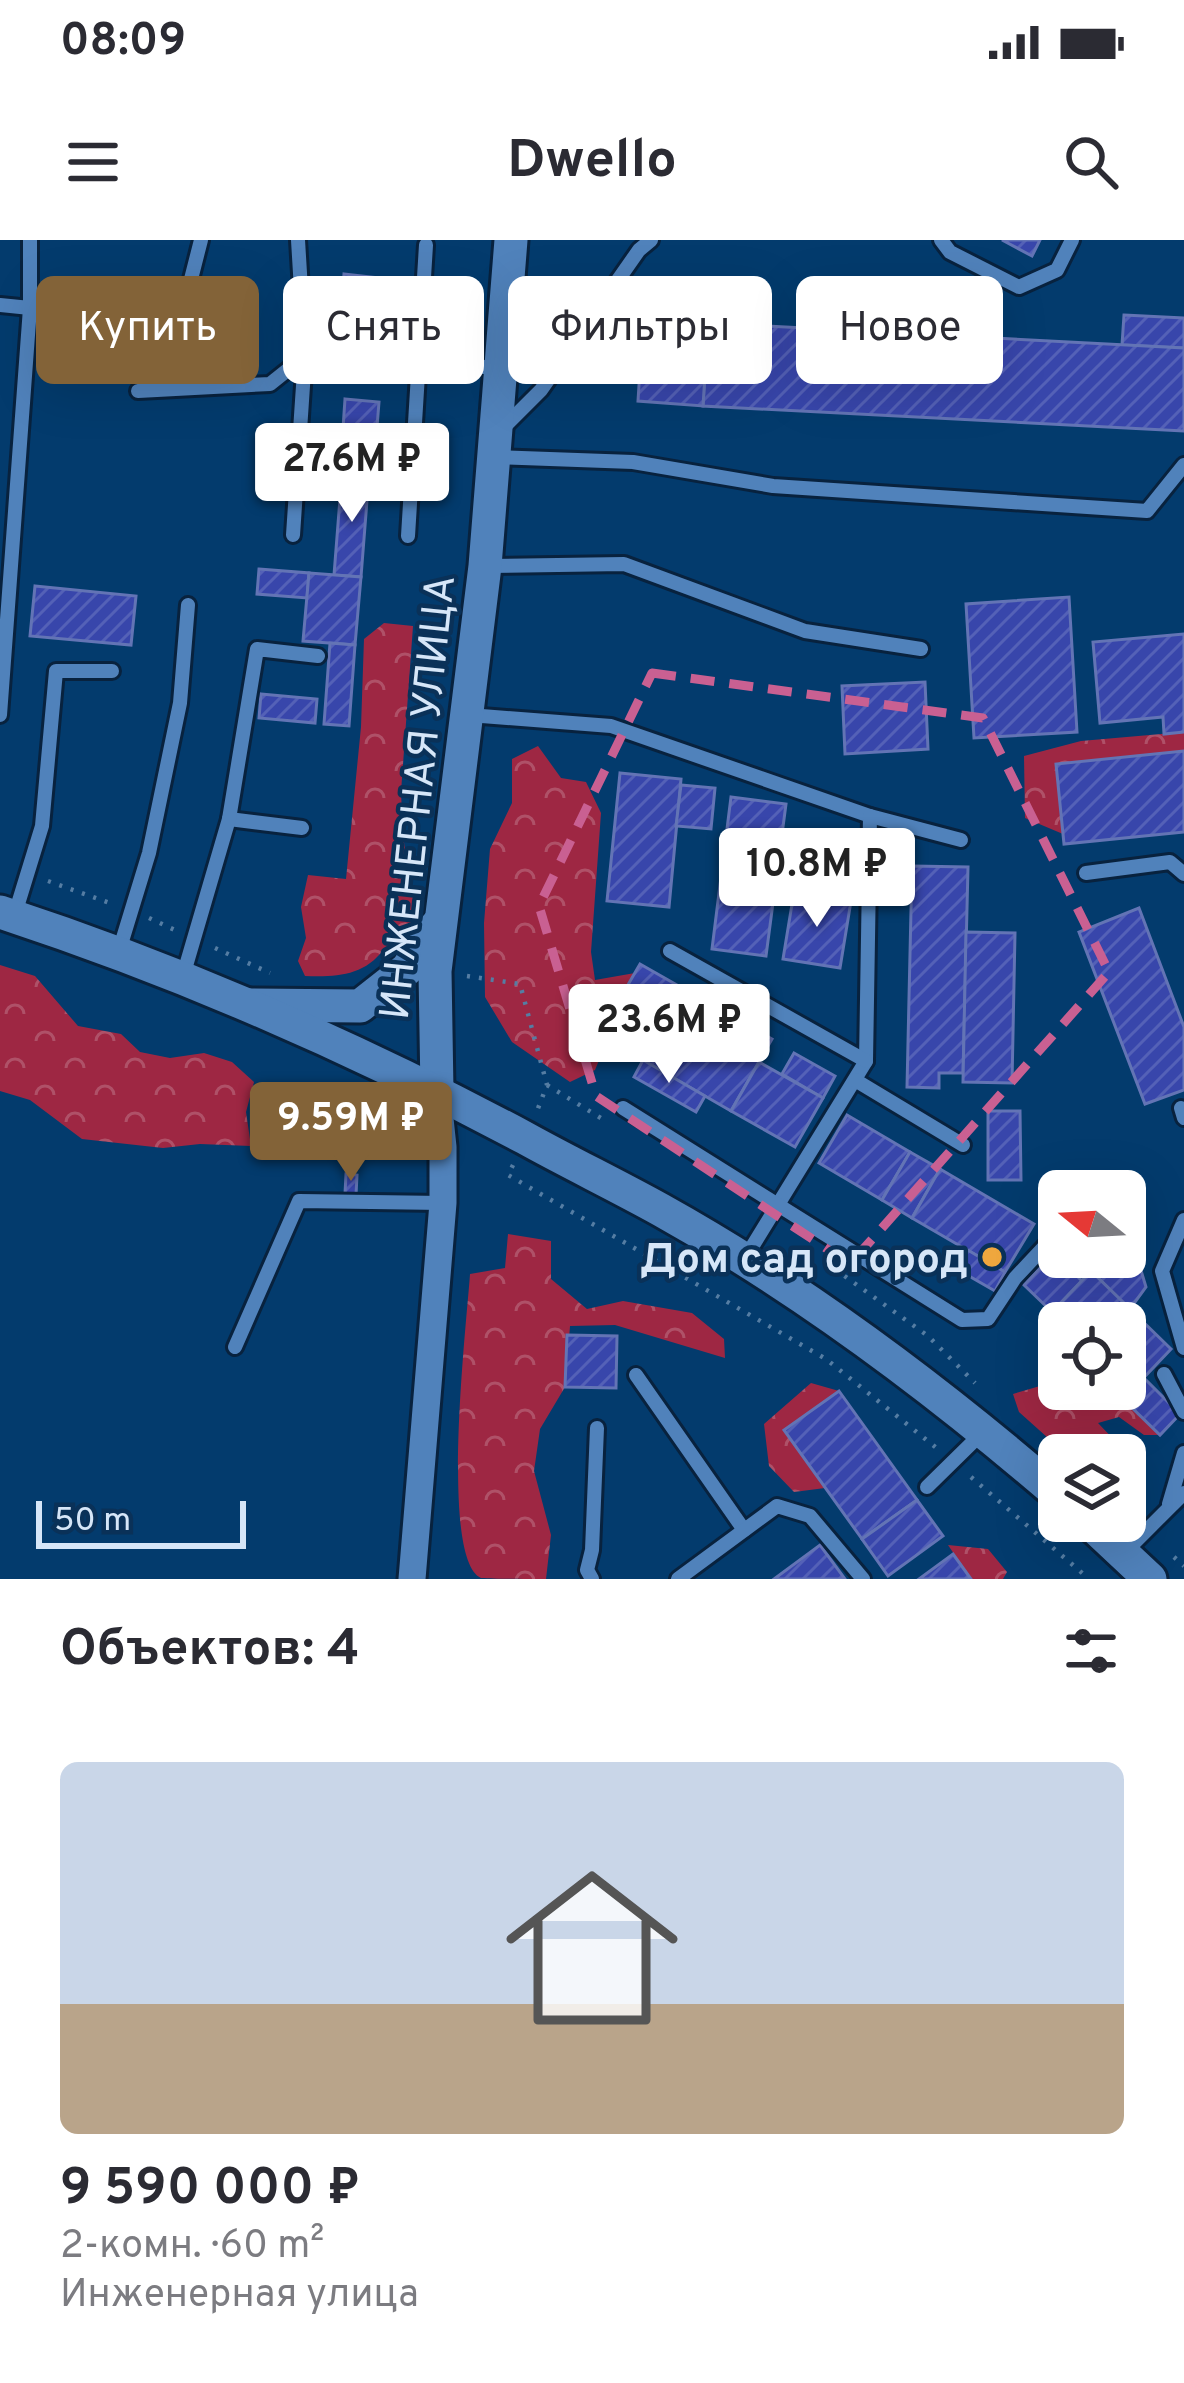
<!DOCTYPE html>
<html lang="ru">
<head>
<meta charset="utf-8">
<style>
  :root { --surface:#fff; --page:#f2f2f3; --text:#2b2b33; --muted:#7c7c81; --line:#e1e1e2; --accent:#836338 }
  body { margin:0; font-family:Overpass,sans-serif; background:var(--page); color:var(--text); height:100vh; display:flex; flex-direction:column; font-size:45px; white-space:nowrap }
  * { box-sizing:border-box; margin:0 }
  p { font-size:39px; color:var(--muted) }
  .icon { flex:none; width:66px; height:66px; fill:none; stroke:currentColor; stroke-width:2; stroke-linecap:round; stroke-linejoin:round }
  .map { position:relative; height:1339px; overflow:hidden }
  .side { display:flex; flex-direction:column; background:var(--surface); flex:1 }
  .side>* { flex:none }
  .hud { position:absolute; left:36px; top:36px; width:1113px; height:108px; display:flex; gap:24px }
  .needle { width:78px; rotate:288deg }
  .tools { position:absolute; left:1038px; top:930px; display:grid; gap:24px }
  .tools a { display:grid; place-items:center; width:108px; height:108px; border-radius:18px; background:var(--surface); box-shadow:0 12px 48px #0002; font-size:60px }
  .scale { position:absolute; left:36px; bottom:30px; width:210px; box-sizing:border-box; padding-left:12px; border:6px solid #d6e6f8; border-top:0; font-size:33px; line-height:42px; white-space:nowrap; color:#d6e6f8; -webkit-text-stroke:9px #0a3158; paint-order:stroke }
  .price { position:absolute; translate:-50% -102px; padding:0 27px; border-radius:12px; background:#fff; color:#222; font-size:39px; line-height:78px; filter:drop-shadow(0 3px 6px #0008) }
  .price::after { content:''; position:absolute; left:50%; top:72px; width:36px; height:27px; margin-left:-18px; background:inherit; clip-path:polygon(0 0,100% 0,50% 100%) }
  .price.active { background:var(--accent); color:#fff }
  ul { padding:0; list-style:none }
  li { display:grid; align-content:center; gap:24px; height:636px; padding:0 60px }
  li+li { border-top:3px solid var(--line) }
  li span { display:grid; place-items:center; height:372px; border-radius:18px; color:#555 }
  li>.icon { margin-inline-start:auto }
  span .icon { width:216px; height:216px; fill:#fffc; stroke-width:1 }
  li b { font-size:51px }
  h2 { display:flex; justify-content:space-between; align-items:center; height:144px; padding:0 60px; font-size:51px }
  .chip { padding:0 42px; border-radius:18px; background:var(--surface); box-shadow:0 12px 48px #0002; font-size:42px; line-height:108px }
  .chip.active { background:var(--accent); color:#fff }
  .status { display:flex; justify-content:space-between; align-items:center; height:84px; padding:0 60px; background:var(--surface); direction:ltr }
  .status svg { height:33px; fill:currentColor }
  header { display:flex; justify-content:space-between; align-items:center; height:156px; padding:0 60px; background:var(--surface); font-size:54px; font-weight:700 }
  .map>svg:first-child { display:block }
  .forest { fill:url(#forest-crowns) }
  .building { fill:url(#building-hatch); stroke:#6374b5; stroke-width:3 }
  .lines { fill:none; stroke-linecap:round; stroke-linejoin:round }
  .service-casing { stroke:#08223e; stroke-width:20 }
  .minor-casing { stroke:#08223e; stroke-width:33 }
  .tertiary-casing { stroke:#08223e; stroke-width:39 }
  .secondary-casing { stroke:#08223e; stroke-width:39 }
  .path { stroke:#557da3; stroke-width:4.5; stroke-dasharray:3 9; stroke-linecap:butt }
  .service { stroke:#5082bb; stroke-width:14 }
  .minor { stroke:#5082bb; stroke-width:27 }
  .tertiary { stroke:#5082bb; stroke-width:33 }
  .secondary { stroke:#5082bb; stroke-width:33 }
  .marked { fill:none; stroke:#c96092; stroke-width:9; stroke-dasharray:24 15; stroke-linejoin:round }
  .poi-dot { fill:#efa73e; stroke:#0a3158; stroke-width:4.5 }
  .labels { text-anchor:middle; stroke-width:9; stroke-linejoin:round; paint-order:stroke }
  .street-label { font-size:42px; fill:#d6e6f8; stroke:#0a3158 }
  .poi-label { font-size:42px; font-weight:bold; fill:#d6e6f8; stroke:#0a3158; text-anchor:end }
</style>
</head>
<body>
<div class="status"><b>08:09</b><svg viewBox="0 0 49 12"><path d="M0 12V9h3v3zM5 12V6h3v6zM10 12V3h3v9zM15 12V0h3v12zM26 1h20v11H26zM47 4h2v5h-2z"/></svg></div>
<header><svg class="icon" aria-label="menu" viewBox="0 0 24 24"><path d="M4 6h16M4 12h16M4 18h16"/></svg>Dwello<svg class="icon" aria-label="search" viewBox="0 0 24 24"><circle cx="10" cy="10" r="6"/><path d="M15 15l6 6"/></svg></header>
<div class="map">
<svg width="1184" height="1339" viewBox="0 0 1184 1339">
  <defs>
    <pattern id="forest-crowns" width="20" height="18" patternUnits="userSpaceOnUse" patternTransform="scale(3)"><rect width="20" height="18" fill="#9e2743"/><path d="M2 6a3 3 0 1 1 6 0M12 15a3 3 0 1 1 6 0" fill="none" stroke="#af5168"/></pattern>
    <pattern id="building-hatch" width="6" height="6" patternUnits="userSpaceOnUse" patternTransform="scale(3)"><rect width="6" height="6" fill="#3846ab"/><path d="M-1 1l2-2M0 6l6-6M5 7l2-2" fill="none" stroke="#5461b7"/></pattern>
  </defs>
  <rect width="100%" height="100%" fill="#033b6d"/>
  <!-- forest -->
  <g class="forest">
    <path d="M384,383L413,386L401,552L403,596L418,690L398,718L384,709C364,736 337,737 305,736L298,721L306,698L301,667L308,635L346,639L361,487L364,399Z"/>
    <polygon points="1184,492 1184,511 1063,594 1025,578 1024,516 1081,501"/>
    <polygon points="538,506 561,538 586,542 601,573 591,712 595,740 635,733 595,830 570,842 512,802 485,757 484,683 490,609 512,563 512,519"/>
    <polygon points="0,725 35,736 78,786 121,794 140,812 170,818 204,813 232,822 254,842 246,872 251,906 200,904 163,908 82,899 30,860 0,851"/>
    <path d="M508,994L551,1001V1039L587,1069L623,1061L692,1073L724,1099L725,1118L615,1085L570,1086L565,1147L540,1189L534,1231L551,1295L546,1339C528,1339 497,1339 481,1338C439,1319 467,1081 470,1034L505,1028Z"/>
    <polygon points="811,1143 839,1151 784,1190 825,1248 794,1252 769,1226 764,1184"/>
    <polygon points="1125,1143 1132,1150 1123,1160 1160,1195 1144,1195 1119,1177 1098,1183 1118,1204 1117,1215 1067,1215 1019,1172 1013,1154 1040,1146 1061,1166 1062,1149 1125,1149"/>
    <polygon points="1125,1224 1144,1229 1146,1246 1131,1261 1125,1258"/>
    <polygon points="948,1305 988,1309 1007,1332 1003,1339 971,1339"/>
  </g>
  <!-- building -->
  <g class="building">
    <polygon points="1002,0 1040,0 1032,16"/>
    <polygon points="344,34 380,38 374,100 339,96"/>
    <polygon points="1124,75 1184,78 1184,108 1122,105"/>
    <polygon points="708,83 1184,108 1184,191 703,166"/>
    <polygon points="642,97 707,101 703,166 638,161"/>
    <polygon points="345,159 379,162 373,236 340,233"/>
    <polygon points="342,233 369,235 361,337 334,335"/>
    <polygon points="259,329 309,333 307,358 257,354"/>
    <polygon points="309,333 361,337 355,405 303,401"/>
    <polygon points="35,346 136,356 131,405 30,396"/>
    <polygon points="1069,357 1077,492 974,498 966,364"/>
    <polygon points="1184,394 1184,492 1164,494 1163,477 1100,483 1093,402"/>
    <polygon points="330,403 355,405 349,486 324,484"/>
    <polygon points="925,442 928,509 845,514 842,446"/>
    <polygon points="261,454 317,459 315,483 259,478"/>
    <polygon points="1184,511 1184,592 1064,604 1056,524"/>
    <polygon points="620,533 681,539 669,667 607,661"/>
    <polygon points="681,545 715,548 711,589 676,586"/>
    <polygon points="731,557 786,564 766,716 712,709"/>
    <polygon points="912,626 968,627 963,833 939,833 939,848 907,847"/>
    <polygon points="794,652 851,661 840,728 783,719"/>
    <polygon points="1139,668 1184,787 1184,850 1145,864 1079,692"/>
    <polygon points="966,692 1015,693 1012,843 963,842"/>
    <polygon points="640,724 772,799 731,871 599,795"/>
    <polygon points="794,813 835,836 823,858 782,834"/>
    <polygon points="643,820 705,856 696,872 634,837"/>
    <polygon points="759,822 823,858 795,907 731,871"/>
    <polygon points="988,871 1020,871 1021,940 988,940"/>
    <polygon points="847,875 910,912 882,960 819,923"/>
    <polygon points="910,912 940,929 912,978 882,960"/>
    <polygon points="940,929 1034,984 1005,1032 912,978"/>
    <polygon points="346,934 357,935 356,955 345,954"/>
    <polygon points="1130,994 1146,1047 1130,1069 1091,1031 1106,1017 1125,1017 1125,999"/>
    <polygon points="966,1009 1005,1032 995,1051 955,1028"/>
    <polygon points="1054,1013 1082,1041 1052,1072 1024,1045"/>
    <polygon points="1091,1031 1130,1069 1116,1083 1063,1083 1052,1072"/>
    <polygon points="1130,1069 1171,1109 1132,1150 1125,1143 1125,1083 1116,1083"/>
    <polygon points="567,1095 617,1096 616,1148 565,1147"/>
    <polygon points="1144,1138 1180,1174 1160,1195 1123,1159"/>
    <polygon points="839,1151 917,1260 862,1299 784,1190"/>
    <polygon points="917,1260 943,1296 888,1336 862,1299"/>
    <polygon points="820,1305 845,1339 774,1339"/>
    <polygon points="953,1314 971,1339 919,1339"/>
  </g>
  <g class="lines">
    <!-- service casing -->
    <g class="service-casing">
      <g id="service">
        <polyline points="941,0 950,12 1019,47 1057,30 1072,0"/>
        <polyline points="0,65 30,68"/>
        <polyline points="189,148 189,47 201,0"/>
        <polyline points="138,151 270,144 305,116 500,128"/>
        <polyline points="504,187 541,150 639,10 651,0"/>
        <polyline points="494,217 633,222 773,246 1147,271 1184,225"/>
        <polyline points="293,295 305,116 298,0"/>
        <polyline points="408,296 426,5"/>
        <polyline points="485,326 624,324 805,391 921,409"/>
        <polyline points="0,475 30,68 30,0"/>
        <polyline points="469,475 611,486 870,576 866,821 744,1020"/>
        <polyline points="870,576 961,600"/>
        <polyline points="229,579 302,588"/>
        <polyline points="1086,633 1170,622 1184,634"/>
        <polyline points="14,677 42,586 56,431 112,431"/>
        <polyline points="119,711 149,613 180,463 188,365"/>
        <polyline points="670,711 866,821"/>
        <polyline points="183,736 229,579 257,409 318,416"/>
        <polyline points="855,840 963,905"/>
        <polyline points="623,868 962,1080 988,1079 1015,1038 1059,991"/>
        <polyline points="1181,868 1184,878"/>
        <polyline points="1184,980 1162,1031 1184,1108"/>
        <polyline points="235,1107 299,961 443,963"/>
        <polyline points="1164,1134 1184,1172"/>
        <polyline points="636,1135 744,1290"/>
        <polyline points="927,1247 982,1193"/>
        <polyline points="1169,1264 1184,1213"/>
        <polyline points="1124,1313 1184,1253"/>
        <polyline points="592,1339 587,1330 592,1310 597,1188"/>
        <polyline points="678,1339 777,1266 810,1276 863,1339"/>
      </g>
    </g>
    <!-- minor casing -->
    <g class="minor-casing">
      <polyline id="minor" points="412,1339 443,963 443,907 437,851"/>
    </g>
    <!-- tertiary casing -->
    <g class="tertiary-casing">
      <g id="tertiary">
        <polyline points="249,765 360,766 407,729 437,685"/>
        <polyline points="437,851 435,731 485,326 511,0"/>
      </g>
    </g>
    <!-- secondary casing -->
    <g class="secondary-casing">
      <g id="secondary">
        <path d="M0,672C180,731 358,809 525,898C570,923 616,945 661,970C803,1049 936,1149 1059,1255"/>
        <polyline points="1088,1281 1150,1339"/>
      </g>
    </g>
    <!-- path -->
    <g class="path">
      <polyline points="48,641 110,663"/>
      <polyline points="149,678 177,691"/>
      <polyline points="215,708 270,733"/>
      <polyline points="467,736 520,744 547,845 537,871"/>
      <polyline points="547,845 604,880"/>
      <polyline points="513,925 508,935 826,1119 939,1210"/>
      <polyline points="825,1022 928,1096 975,1143"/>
      <polyline points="971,1237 1089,1339"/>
      <polyline points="1174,1317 1184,1326"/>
    </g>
    <!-- service -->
    <use href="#service" class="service"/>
    <!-- minor -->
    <use href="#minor" class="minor"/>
    <!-- tertiary -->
    <use href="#tertiary" class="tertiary"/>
    <!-- secondary -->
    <use href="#secondary" class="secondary"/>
  </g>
  <!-- marked area -->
  <path class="marked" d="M652,433L983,478L1109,732L850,1024L596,856L539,666Z"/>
  <!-- markers -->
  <circle class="poi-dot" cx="992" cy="1017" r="12"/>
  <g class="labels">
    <!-- street labels -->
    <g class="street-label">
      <text transform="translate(416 557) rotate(-84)" y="15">ИНЖЕНЕРНАЯ УЛИЦА</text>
    </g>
    <!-- poi labels -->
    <g class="poi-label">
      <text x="968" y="1032">Дом сад огород</text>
    </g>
  </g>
</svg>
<div class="tools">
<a><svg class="needle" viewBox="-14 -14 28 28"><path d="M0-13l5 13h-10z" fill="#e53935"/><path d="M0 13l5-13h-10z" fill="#7c7c81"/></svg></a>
<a><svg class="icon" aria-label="locate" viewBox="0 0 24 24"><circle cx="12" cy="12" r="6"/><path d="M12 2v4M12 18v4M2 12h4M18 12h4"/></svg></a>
<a><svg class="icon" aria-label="layers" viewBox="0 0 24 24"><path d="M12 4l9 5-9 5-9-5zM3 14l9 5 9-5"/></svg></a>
</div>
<div class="scale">50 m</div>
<b class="price" style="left:352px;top:285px">27.6M ₽</b>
<b class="price" style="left:817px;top:690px">10.8M ₽</b>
<b class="price" style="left:669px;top:846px">23.6M ₽</b>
<b class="price active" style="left:351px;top:944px">9.59M ₽</b>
<div class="hud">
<a class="chip active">Купить</a>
<a class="chip">Снять</a>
<a class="chip">Фильтры</a>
<a class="chip">Новое</a>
</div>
</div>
<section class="side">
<h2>Объектов: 4<svg class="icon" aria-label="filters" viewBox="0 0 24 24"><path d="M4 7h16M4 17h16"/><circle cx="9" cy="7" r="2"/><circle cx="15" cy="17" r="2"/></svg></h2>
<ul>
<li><span style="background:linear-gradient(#c9d6e8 65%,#b9a48a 0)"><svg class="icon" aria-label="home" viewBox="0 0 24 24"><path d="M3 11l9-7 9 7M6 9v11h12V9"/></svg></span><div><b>9 590 000 ₽</b><p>2-комн. · 60 m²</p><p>Инженерная улица</p></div></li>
</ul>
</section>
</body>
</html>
